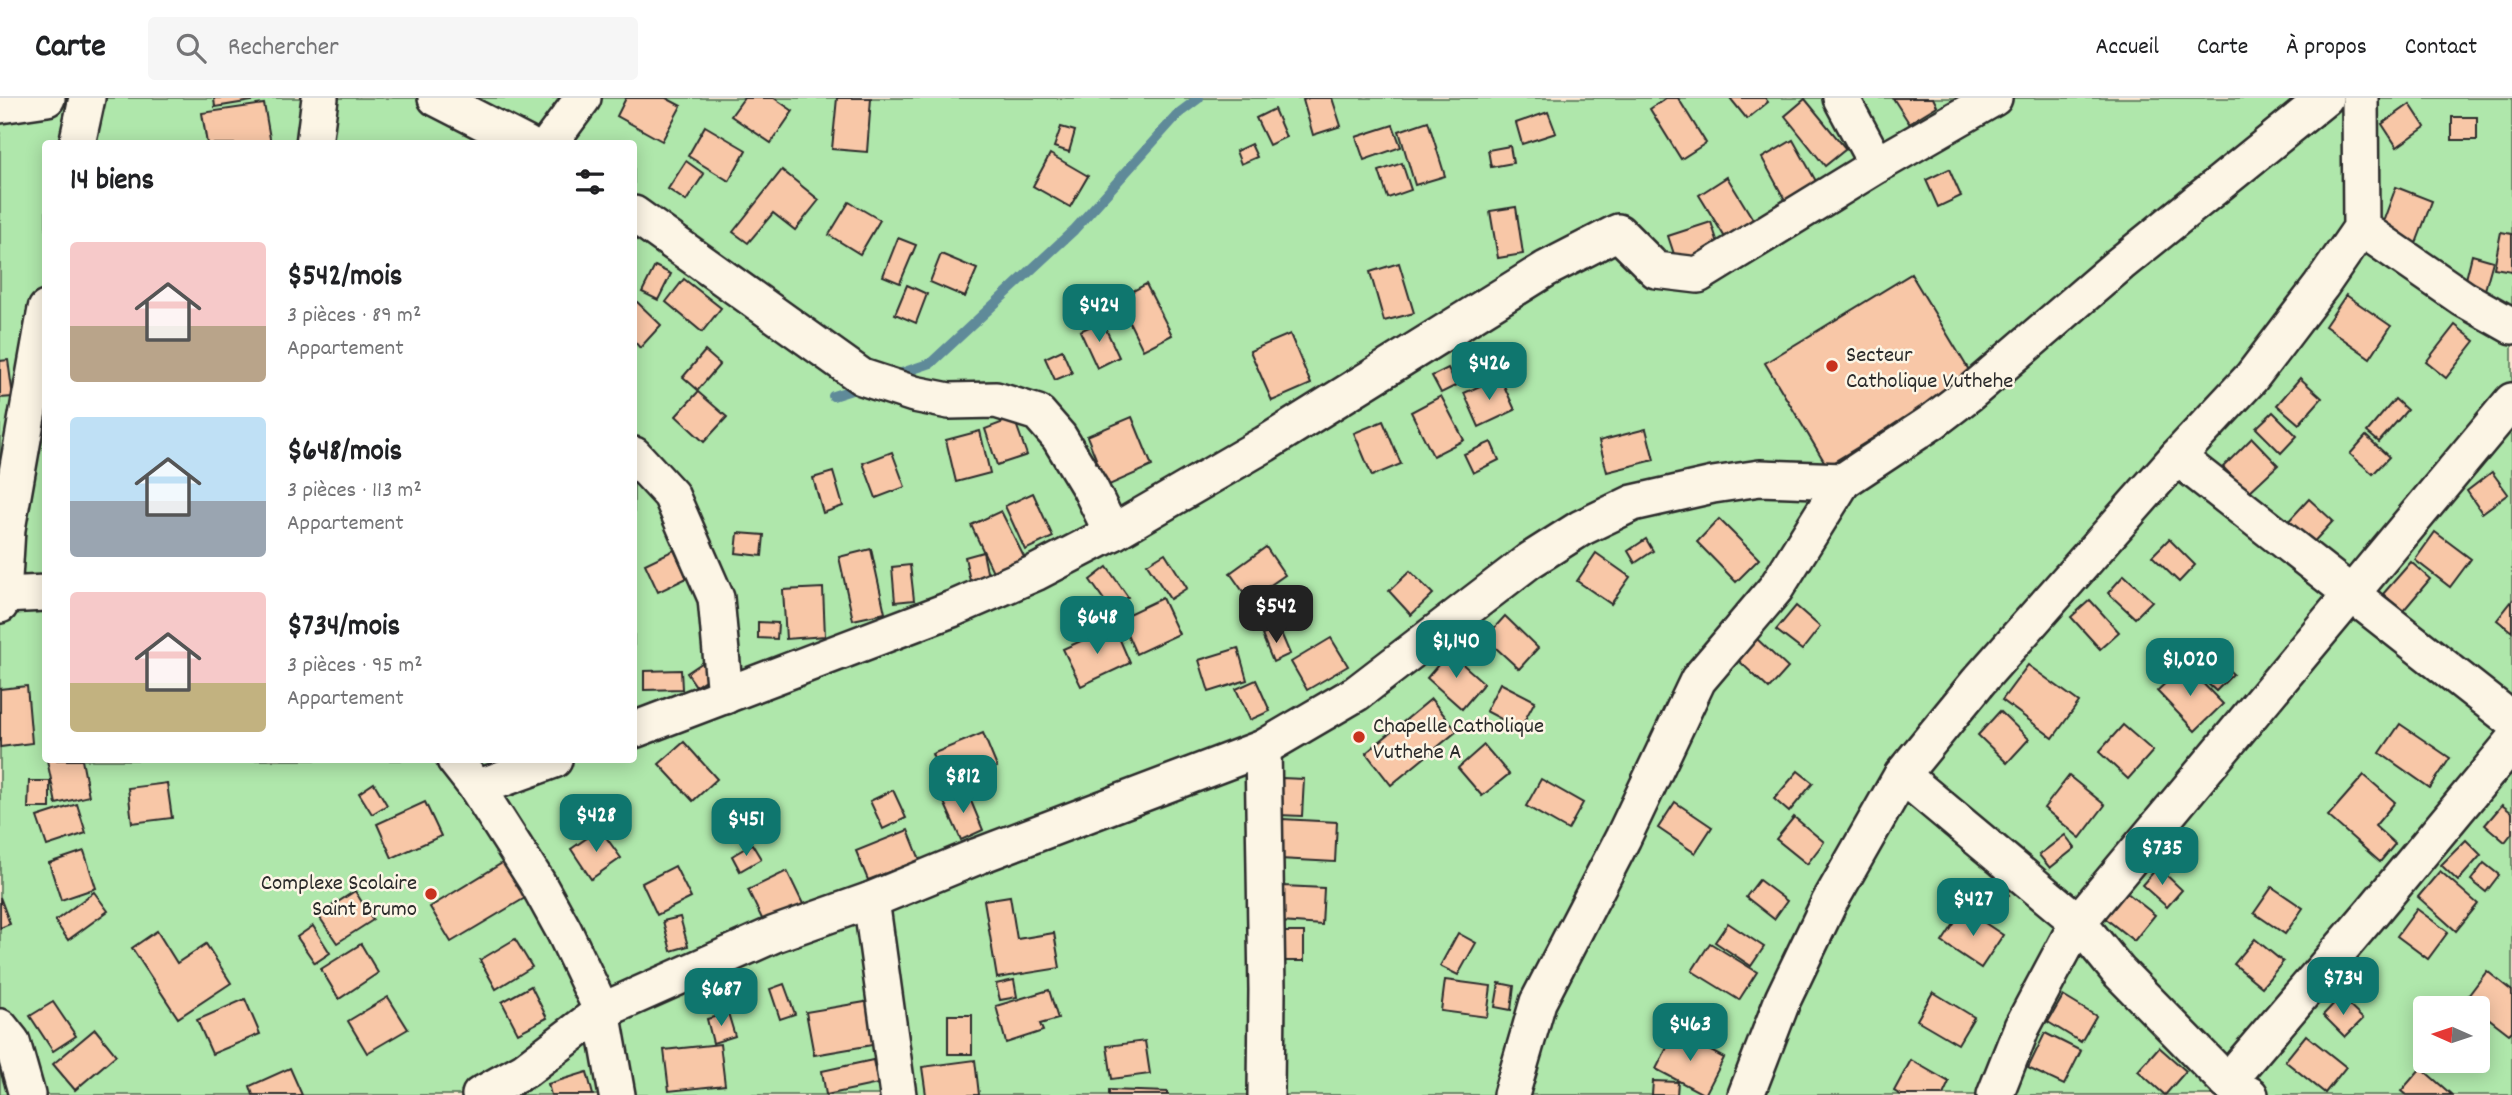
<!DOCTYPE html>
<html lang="fr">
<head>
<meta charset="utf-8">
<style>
  :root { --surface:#fff; --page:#f6f6f6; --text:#202124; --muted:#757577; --line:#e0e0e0; --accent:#0f766e }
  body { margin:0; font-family:Dekko,sans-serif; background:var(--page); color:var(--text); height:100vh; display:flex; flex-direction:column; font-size:26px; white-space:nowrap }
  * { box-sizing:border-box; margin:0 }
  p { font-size:23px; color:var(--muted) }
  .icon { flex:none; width:38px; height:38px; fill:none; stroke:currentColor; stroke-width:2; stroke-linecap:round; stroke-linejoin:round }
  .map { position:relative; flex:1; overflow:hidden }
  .panel { position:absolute; left:42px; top:42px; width:595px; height:623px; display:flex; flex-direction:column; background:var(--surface); border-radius:7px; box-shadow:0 4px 18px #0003 }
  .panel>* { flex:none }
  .needle { width:46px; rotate:273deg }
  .controls { position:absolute; left:2413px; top:898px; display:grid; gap:14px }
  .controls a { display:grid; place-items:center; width:77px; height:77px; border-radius:7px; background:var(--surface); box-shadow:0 4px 18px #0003; font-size:35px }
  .price { position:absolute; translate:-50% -60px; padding:0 16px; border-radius:14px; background:var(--accent); color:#fff; font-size:23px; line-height:46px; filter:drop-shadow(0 2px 4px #0008) }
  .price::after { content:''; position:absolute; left:50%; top:42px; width:21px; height:16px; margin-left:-10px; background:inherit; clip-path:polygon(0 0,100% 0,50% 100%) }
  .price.current { background:#222; color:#fff }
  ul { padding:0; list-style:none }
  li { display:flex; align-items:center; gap:21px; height:175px; padding:0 28px }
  li span { display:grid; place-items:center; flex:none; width:196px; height:140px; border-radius:7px; color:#555 }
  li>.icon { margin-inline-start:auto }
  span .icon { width:84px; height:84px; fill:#fffc; stroke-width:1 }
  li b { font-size:30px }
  h2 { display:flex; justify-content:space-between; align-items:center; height:84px; padding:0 28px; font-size:30px }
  header { display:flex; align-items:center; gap:42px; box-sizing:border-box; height:98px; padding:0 35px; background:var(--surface); border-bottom:2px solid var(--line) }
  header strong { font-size:33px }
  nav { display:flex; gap:38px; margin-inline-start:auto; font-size:24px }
  .search { width:490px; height:63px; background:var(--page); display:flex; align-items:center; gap:18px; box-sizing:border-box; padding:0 24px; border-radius:7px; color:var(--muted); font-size:26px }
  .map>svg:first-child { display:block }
  .green { fill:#afe7ab; stroke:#6d896b; stroke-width:2; fill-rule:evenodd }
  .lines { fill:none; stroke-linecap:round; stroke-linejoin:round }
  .stream { stroke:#5f8a99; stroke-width:10 }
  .building { fill:#f8c7a7; stroke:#2b2b2b; stroke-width:2 }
  .minor-casing { stroke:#2b2b2b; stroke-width:40 }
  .minor { stroke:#fcf5e5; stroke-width:35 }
  .poi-dot { fill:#c8321e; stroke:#fcf5e5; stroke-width:2.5 }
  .labels { text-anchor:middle; stroke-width:5; stroke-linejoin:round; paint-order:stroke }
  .poi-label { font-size:23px; fill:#2b2b2b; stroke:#fcf5e5; text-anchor:start }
</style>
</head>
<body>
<header>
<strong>Carte</strong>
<div class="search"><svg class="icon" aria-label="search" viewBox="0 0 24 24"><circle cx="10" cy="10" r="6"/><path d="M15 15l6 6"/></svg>Rechercher</div>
<nav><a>Accueil</a><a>Carte</a><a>À propos</a><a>Contact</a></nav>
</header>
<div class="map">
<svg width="2512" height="997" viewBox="0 0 2512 997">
  <rect width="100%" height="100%" fill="#fbe7d2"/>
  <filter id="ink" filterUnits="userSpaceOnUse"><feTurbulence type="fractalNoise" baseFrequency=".0143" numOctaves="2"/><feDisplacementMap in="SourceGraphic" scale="14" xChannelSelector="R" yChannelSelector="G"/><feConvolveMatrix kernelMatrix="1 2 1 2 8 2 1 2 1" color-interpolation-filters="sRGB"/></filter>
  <g filter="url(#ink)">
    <!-- green -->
    <path class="green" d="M0,0H2512V997H0ZM46,46H634V662H46ZM2426,910H2478V962H2426Z"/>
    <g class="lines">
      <!-- stream -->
      <g class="stream">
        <polyline points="890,279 931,265 1074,132 1179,15 1199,0"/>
        <polyline points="833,298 861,289"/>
      </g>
    </g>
    <!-- building -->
    <g class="building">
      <polygon points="214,0 270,0 215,9"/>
      <polygon points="626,0 666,0 681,8 662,43 617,18"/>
      <polygon points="744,0 774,0 793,13 771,45 731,18"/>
      <polygon points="837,0 871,0 867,54 832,51"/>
      <polygon points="1309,0 1332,0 1341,28 1313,37 1303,2"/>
      <polygon points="1666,0 1678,0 1706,45 1681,61 1650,11"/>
      <polygon points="1730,0 1765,0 1768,4 1747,21"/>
      <polygon points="1893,0 1933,0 1937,8 1909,25"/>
      <polygon points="1805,1 1846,51 1825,68 1785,18"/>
      <polygon points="264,6 271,46 207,46 202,15"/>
      <polygon points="2410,6 2425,29 2397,49 2382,26"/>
      <polygon points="1274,11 1286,39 1269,47 1256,20"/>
      <polygon points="1548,14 1556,35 1522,46 1516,25"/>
      <rect x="2452" y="19" width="25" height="23"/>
      <polygon points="1428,23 1445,78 1415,87 1399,33"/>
      <polygon points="1393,27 1401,49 1364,62 1356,39"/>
      <polygon points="705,28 746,52 729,83 688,58"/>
      <polygon points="1061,29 1075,33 1069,54 1054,49"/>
      <polygon points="1793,42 1817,85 1785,102 1762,60"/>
      <polygon points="1251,46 1257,59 1241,66 1236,53"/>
      <polygon points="1510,48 1513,65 1491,69 1488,52"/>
      <polygon points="1050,56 1088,78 1070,109 1033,88"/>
      <polygon points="686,63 704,76 686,103 668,91"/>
      <polygon points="1402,65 1411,92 1388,100 1379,73"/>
      <polygon points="1949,71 1961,98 1938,109 1926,82"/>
      <polygon points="782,72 819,102 795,132 773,115 748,145 733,134"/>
      <polygon points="1727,79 1754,123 1726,141 1699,97"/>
      <polygon points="2396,89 2432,103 2415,148 2379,135"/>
      <polygon points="849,104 880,122 860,156 829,137"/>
      <polygon points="1516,109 1523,156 1498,160 1490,113"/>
      <polygon points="1711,124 1720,151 1677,165 1668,138"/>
      <polygon points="2501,134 2512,136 2512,173 2494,170"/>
      <polygon points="898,140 916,147 900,185 883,178"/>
      <polygon points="941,156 977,171 965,199 930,184"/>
      <polygon points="2472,157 2493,163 2483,199 2463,193"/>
      <polygon points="1399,165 1414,215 1384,223 1370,174"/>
      <polygon points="655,168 671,176 658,202 642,194"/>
      <polygon points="1911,176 1973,279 1827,368 1765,265"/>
      <polygon points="684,181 721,210 702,234 666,204"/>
      <polygon points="1146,186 1172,237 1143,252 1118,201"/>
      <polygon points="907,187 927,196 916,225 895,216"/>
      <polygon points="2346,197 2391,228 2370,260 2325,228"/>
      <polygon points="634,201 661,227 640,250 634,243"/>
      <polygon points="1102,223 1119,259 1097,270 1080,233"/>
      <polygon points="2455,227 2475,243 2446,280 2426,264"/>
      <polygon points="1290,236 1311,286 1272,303 1250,253"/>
      <polygon points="1062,252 1072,275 1055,282 1045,260"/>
      <polygon points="705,253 720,266 698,292 683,279"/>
      <polygon points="8,262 13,299 0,300 0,263"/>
      <polygon points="1448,270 1457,287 1441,295 1432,278"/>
      <polygon points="1500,279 1515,312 1479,329 1464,295"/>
      <polygon points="2300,280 2322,300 2299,326 2277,307"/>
      <polygon points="698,294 727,319 704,344 676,318"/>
      <polygon points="1441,298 1464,342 1433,358 1411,314"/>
      <polygon points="2395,301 2407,312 2379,344 2367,334"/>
      <polygon points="2273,314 2297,338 2281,355 2256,330"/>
      <polygon points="1132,319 1152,368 1107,388 1087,338"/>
      <polygon points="1014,320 1027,357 997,367 985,331"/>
      <polygon points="1383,323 1401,366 1372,378 1354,335"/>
      <polygon points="1646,331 1654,362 1607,374 1599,343"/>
      <polygon points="980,333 990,375 956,384 946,342"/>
      <polygon points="2366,338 2389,359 2373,376 2350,356"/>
      <polygon points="2252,340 2278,367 2248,395 2223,369"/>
      <polygon points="1491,344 1499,362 1473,375 1464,356"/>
      <polygon points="892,354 905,389 876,400 863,365"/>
      <polygon points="833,374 843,408 823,415 813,380"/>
      <polygon points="2492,374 2508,396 2482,415 2467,393"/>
      <polygon points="1033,395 1053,439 1025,452 1005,408"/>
      <polygon points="2309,401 2333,423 2309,449 2285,427"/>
      <polygon points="1001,413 1027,465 996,480 971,427"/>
      <polygon points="1719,421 1759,461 1736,484 1697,444"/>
      <polygon points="2435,434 2471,461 2450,489 2415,462"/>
      <polygon points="738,435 764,437 762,458 736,455"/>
      <polygon points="1646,441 1653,453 1635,465 1628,453"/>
      <polygon points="2169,441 2195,467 2179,484 2152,458"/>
      <polygon points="1266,449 1285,477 1249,502 1230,475"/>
      <polygon points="871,451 885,515 853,522 839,459"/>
      <polygon points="674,452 687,480 658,494 645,466"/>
      <polygon points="983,454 988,479 970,483 965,459"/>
      <polygon points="1165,455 1187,490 1170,501 1147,466"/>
      <polygon points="1596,455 1630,479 1611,506 1577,483"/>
      <polygon points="2411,464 2430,481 2403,513 2383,496"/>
      <polygon points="910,467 914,502 895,504 892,469"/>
      <polygon points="1107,469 1128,499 1111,512 1090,482"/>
      <polygon points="1410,473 1433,496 1411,517 1389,493"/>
      <polygon points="2124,477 2152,503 2135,520 2108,495"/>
      <polygon points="823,490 825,538 786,541 783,492"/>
      <polygon points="1162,500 1179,536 1136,556 1120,520"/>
      <polygon points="2090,502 2119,534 2100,551 2071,519"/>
      <polygon points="2512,503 2512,534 2497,522"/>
      <polygon points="1796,508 1820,529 1802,552 1776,532"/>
      <polygon points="1505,518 1538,550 1519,571 1485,540"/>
      <polygon points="758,524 778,525 777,541 758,540"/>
      <polygon points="1114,528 1130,565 1081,588 1063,551"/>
      <polygon points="1279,530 1290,556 1273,564 1262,537"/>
      <polygon points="1331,540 1348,568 1307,592 1291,564"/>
      <polygon points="1757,541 1788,570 1769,591 1738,562"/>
      <polygon points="2201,547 2233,576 2216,593 2185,565"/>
      <polygon points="1238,550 1247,582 1209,594 1199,562"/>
      <polygon points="1449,554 1484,585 1462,611 1427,580"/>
      <polygon points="702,565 711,578 696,588 687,575"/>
      <polygon points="2028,567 2079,604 2053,640 2002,602"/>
      <polygon points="2185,567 2223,606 2195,633 2157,593"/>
      <polygon points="681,572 682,591 644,592 644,573"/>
      <polygon points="1256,582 1270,613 1250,622 1236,591"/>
      <polygon points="1500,585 1535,603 1520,631 1486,613"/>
      <polygon points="27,588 32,645 0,649 0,591"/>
      <polygon points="1431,601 1457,633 1391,687 1366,655"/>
      <polygon points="2000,613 2029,641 2007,665 1978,637"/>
      <polygon points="2400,626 2450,660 2430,690 2380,655"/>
      <polygon points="2123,627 2153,653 2128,681 2099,654"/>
      <polygon points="983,635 997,669 946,690 932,656"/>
      <polygon points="684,644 717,681 693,703 659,666"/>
      <polygon points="1484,647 1509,676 1482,698 1458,670"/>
      <polygon points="47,662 82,662 89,698 56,706"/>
      <polygon points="1798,673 1813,685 1789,714 1774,701"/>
      <polygon points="2364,677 2395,704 2375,728 2395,746 2380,764 2328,718"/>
      <polygon points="2069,678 2105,707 2080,740 2044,710"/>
      <polygon points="1281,680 1304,681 1302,718 1279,717"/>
      <polygon points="1541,681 1583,705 1568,732 1526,708"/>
      <polygon points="29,683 50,683 50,710 28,710"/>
      <polygon points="167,685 172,720 132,725 128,690"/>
      <polygon points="374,685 387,707 372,716 359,695"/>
      <polygon points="966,691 983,732 961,742 943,702"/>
      <polygon points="893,692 906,720 883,731 870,703"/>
      <polygon points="425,704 441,738 392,760 377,726"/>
      <polygon points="1675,704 1712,729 1695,755 1658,730"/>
      <polygon points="77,706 86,735 47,748 37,719"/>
      <polygon points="2502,707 2512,715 2512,735 2505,744 2485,727"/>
      <polygon points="1794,719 1824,744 1807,766 1776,741"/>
      <polygon points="1282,721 1337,724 1335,764 1280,761"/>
      <polygon points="600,731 621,760 591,781 571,751"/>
      <polygon points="908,732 920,762 868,782 856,753"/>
      <polygon points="2065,737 2075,750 2050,770 2039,757"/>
      <polygon points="2466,742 2481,757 2458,783 2441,767"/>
      <polygon points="752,746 761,761 740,773 732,758"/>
      <polygon points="84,753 96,790 61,802 49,765"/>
      <polygon points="504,764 525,800 451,844 430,809"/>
      <polygon points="2484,765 2499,777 2486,794 2471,782"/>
      <polygon points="675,768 691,800 657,817 642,785"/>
      <polygon points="2158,769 2182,792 2167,809 2142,787"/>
      <polygon points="787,773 804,808 765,827 748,792"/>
      <polygon points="2440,773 2478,806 2456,833 2418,799"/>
      <polygon points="1998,780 2009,797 1979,816 1968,799"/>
      <polygon points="1759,782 1787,803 1774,821 1746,799"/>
      <polygon points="1283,788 1324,790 1322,827 1281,824"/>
      <polygon points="2272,789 2303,810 2285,836 2254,815"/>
      <polygon points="355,793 373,822 337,845 318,817"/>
      <polygon points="94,794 108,813 68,842 55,823"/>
      <polygon points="2126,794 2155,817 2134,843 2105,820"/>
      <polygon points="1010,798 1017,841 1054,835 1060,870 997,880 984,802"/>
      <polygon points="0,799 10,826 0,830"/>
      <polygon points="1964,811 2003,837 1981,870 1942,844"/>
      <polygon points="2417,811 2448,834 2428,861 2397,838"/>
      <polygon points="680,819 688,848 671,853 663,823"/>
      <polygon points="1728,825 1764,849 1751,868 1715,844"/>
      <polygon points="313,828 330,855 315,865 297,839"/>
      <polygon points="157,833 177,865 206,846 231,885 178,920 132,850"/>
      <rect x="1285" y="834" width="19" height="29"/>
      <polygon points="1458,835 1476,845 1458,877 1440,868"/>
      <polygon points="515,841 532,869 496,891 480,862"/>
      <polygon points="2255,841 2283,864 2262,889 2234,866"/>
      <polygon points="1710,845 1757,874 1739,902 1692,873"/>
      <polygon points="361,846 378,875 339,901 321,871"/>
      <polygon points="2487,873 2512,893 2512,933 2509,936 2465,902"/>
      <polygon points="1014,882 1017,899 1000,902 996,886"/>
      <polygon points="1445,882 1491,888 1487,919 1441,913"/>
      <polygon points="1499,885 1514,888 1511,912 1495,909"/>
      <polygon points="784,886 795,916 780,921 770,891"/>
      <polygon points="531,888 547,920 518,935 502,904"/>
      <polygon points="1049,892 1058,921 1040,926 1043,933 1006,945 996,908"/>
      <polygon points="1933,894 1974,919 1958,946 1917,922"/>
      <polygon points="2063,898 2096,918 2081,944 2048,924"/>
      <polygon points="388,899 408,931 367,955 348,923"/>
      <polygon points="2340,899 2363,921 2345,939 2323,917"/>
      <polygon points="245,901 260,936 212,956 197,922"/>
      <polygon points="871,903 878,946 814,957 806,914"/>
      <polygon points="53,904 76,938 53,953 30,918"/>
      <polygon points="728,915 735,938 713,945 707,921"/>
      <rect x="948" y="917" width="24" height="39"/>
      <polygon points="95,931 116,957 75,992 53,966"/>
      <polygon points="1675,934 1724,960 1705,997 1656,971"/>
      <polygon points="2045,935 2081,953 2064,987 2028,970"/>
      <polygon points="2306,937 2346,969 2325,995 2285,963"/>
      <polygon points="1145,943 1150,976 1112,981 1107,948"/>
      <polygon points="720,946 725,987 669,993 664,952"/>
      <polygon points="2159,949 2186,973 2165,997 2138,973"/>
      <polygon points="873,962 878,986 826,997 822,973"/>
      <polygon points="975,962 979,997 926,997 922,969"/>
      <polygon points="1911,962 1949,984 1943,997 1901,997 1894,993"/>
      <polygon points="290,970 302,997 253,997 250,988"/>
      <polygon points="2421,970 2452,997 2406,997 2401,993"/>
      <polygon points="587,974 593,997 551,997 548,986"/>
      <polygon points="1653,983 1678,984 1677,997 1652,997"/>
      <polygon points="1109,992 1168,994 1168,997 1109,997"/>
    </g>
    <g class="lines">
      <!-- minor casing -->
      <g class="minor-casing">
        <g id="minor">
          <polyline points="436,0 526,46"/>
          <polyline points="1841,0 1877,67"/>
          <polyline points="0,7 47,0"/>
          <polyline points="77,46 87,0"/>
          <polyline points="314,46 320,0"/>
          <polyline points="549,46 583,0"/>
          <polyline points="634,116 862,279 914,296 949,303 996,302 1038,315 1059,339 1090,390 1112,435"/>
          <polyline points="2361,130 2464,201 2512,228"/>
          <polyline points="634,357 671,397 716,500 725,598"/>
          <polyline points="2177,359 2512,622"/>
          <polyline points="3,497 46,495"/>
          <polyline points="0,507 3,497 7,431 46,211"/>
          <polyline points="634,632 952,511 1035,475 1112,435 1265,346 1546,171 1618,134 1656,172 1698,177 1877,67 1994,0"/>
          <polyline points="1263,650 1267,892 1266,997"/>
          <polyline points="455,662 477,690 537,784 564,833 602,913 617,997"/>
          <polyline points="1902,677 2078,824 2118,873 2227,984 2250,997"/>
          <polyline points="477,690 554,662"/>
          <polyline points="871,802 898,997"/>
          <polyline points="0,929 12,944 27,997"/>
          <polyline points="2227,984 2372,814 2512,645"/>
          <polyline points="480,997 525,972 602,913 775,836 871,802 978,758 1263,650 1357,595 1529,463 1581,430 1633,405 1713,387 1760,380 1843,383 1932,324 1970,295 2120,166 2325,0"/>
          <polyline points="1511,997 1538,904 1623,740 1698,582 1776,490 1843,383"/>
          <polyline points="1746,997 1783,901 1829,805 1902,677 1978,584 2177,359 2251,280 2321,188 2361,130 2360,0"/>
          <polyline points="1995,997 2022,929 2078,824 2512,303"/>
        </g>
      </g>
      <!-- minor -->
      <use href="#minor" class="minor"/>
    </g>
  </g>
  <!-- markers -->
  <g class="poi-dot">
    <circle cx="1832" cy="268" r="7"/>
    <circle cx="1359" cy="639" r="7"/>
    <circle cx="431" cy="796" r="7"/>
  </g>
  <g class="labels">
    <!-- poi labels -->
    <g class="poi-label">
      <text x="1846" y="263">Secteur<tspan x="1846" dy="26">Catholique Vuthehe</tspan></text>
      <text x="1373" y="634">Chapelle Catholique<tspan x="1373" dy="26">Vuthehe A</tspan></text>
      <text x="417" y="791" text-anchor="end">Complexe Scolaire<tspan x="417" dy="26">Saint Brumo</tspan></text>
    </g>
  </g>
</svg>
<div class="controls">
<a><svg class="needle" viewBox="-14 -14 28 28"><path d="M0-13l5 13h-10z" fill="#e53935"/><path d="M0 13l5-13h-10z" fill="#757577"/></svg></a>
</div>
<b class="price" style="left:1099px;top:246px">$424</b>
<b class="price" style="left:1489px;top:304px">$426</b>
<b class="price current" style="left:1276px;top:547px">$542</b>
<b class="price" style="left:1097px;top:558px">$648</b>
<b class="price" style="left:1456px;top:582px">$1,140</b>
<b class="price" style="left:2190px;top:600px">$1,020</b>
<b class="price" style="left:963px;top:717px">$812</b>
<b class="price" style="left:596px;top:756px">$428</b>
<b class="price" style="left:746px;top:760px">$451</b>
<b class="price" style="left:2162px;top:789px">$735</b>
<b class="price" style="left:1973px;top:840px">$427</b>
<b class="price" style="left:2343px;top:919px">$734</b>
<b class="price" style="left:721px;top:930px">$687</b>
<b class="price" style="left:1690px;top:965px">$463</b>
<section class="panel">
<h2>14 biens<svg class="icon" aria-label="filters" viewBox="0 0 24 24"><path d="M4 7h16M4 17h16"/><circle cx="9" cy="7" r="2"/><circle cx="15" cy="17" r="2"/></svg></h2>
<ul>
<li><span style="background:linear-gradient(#f6c9c9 60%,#b9a48a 0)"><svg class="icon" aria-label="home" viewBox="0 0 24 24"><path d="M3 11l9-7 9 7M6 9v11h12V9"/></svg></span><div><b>$542/mois</b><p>3 pièces · 89 m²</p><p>Appartement</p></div></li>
<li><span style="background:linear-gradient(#bfe0f5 60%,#9aa5b1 0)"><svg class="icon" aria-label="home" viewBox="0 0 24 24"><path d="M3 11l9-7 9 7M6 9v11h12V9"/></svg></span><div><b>$648/mois</b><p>3 pièces · 113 m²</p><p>Appartement</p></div></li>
<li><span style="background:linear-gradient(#f6c9c9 65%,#c2b280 0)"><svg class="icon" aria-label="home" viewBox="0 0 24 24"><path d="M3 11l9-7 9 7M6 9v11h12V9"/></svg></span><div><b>$734/mois</b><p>3 pièces · 95 m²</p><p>Appartement</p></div></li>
</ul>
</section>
</div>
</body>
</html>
